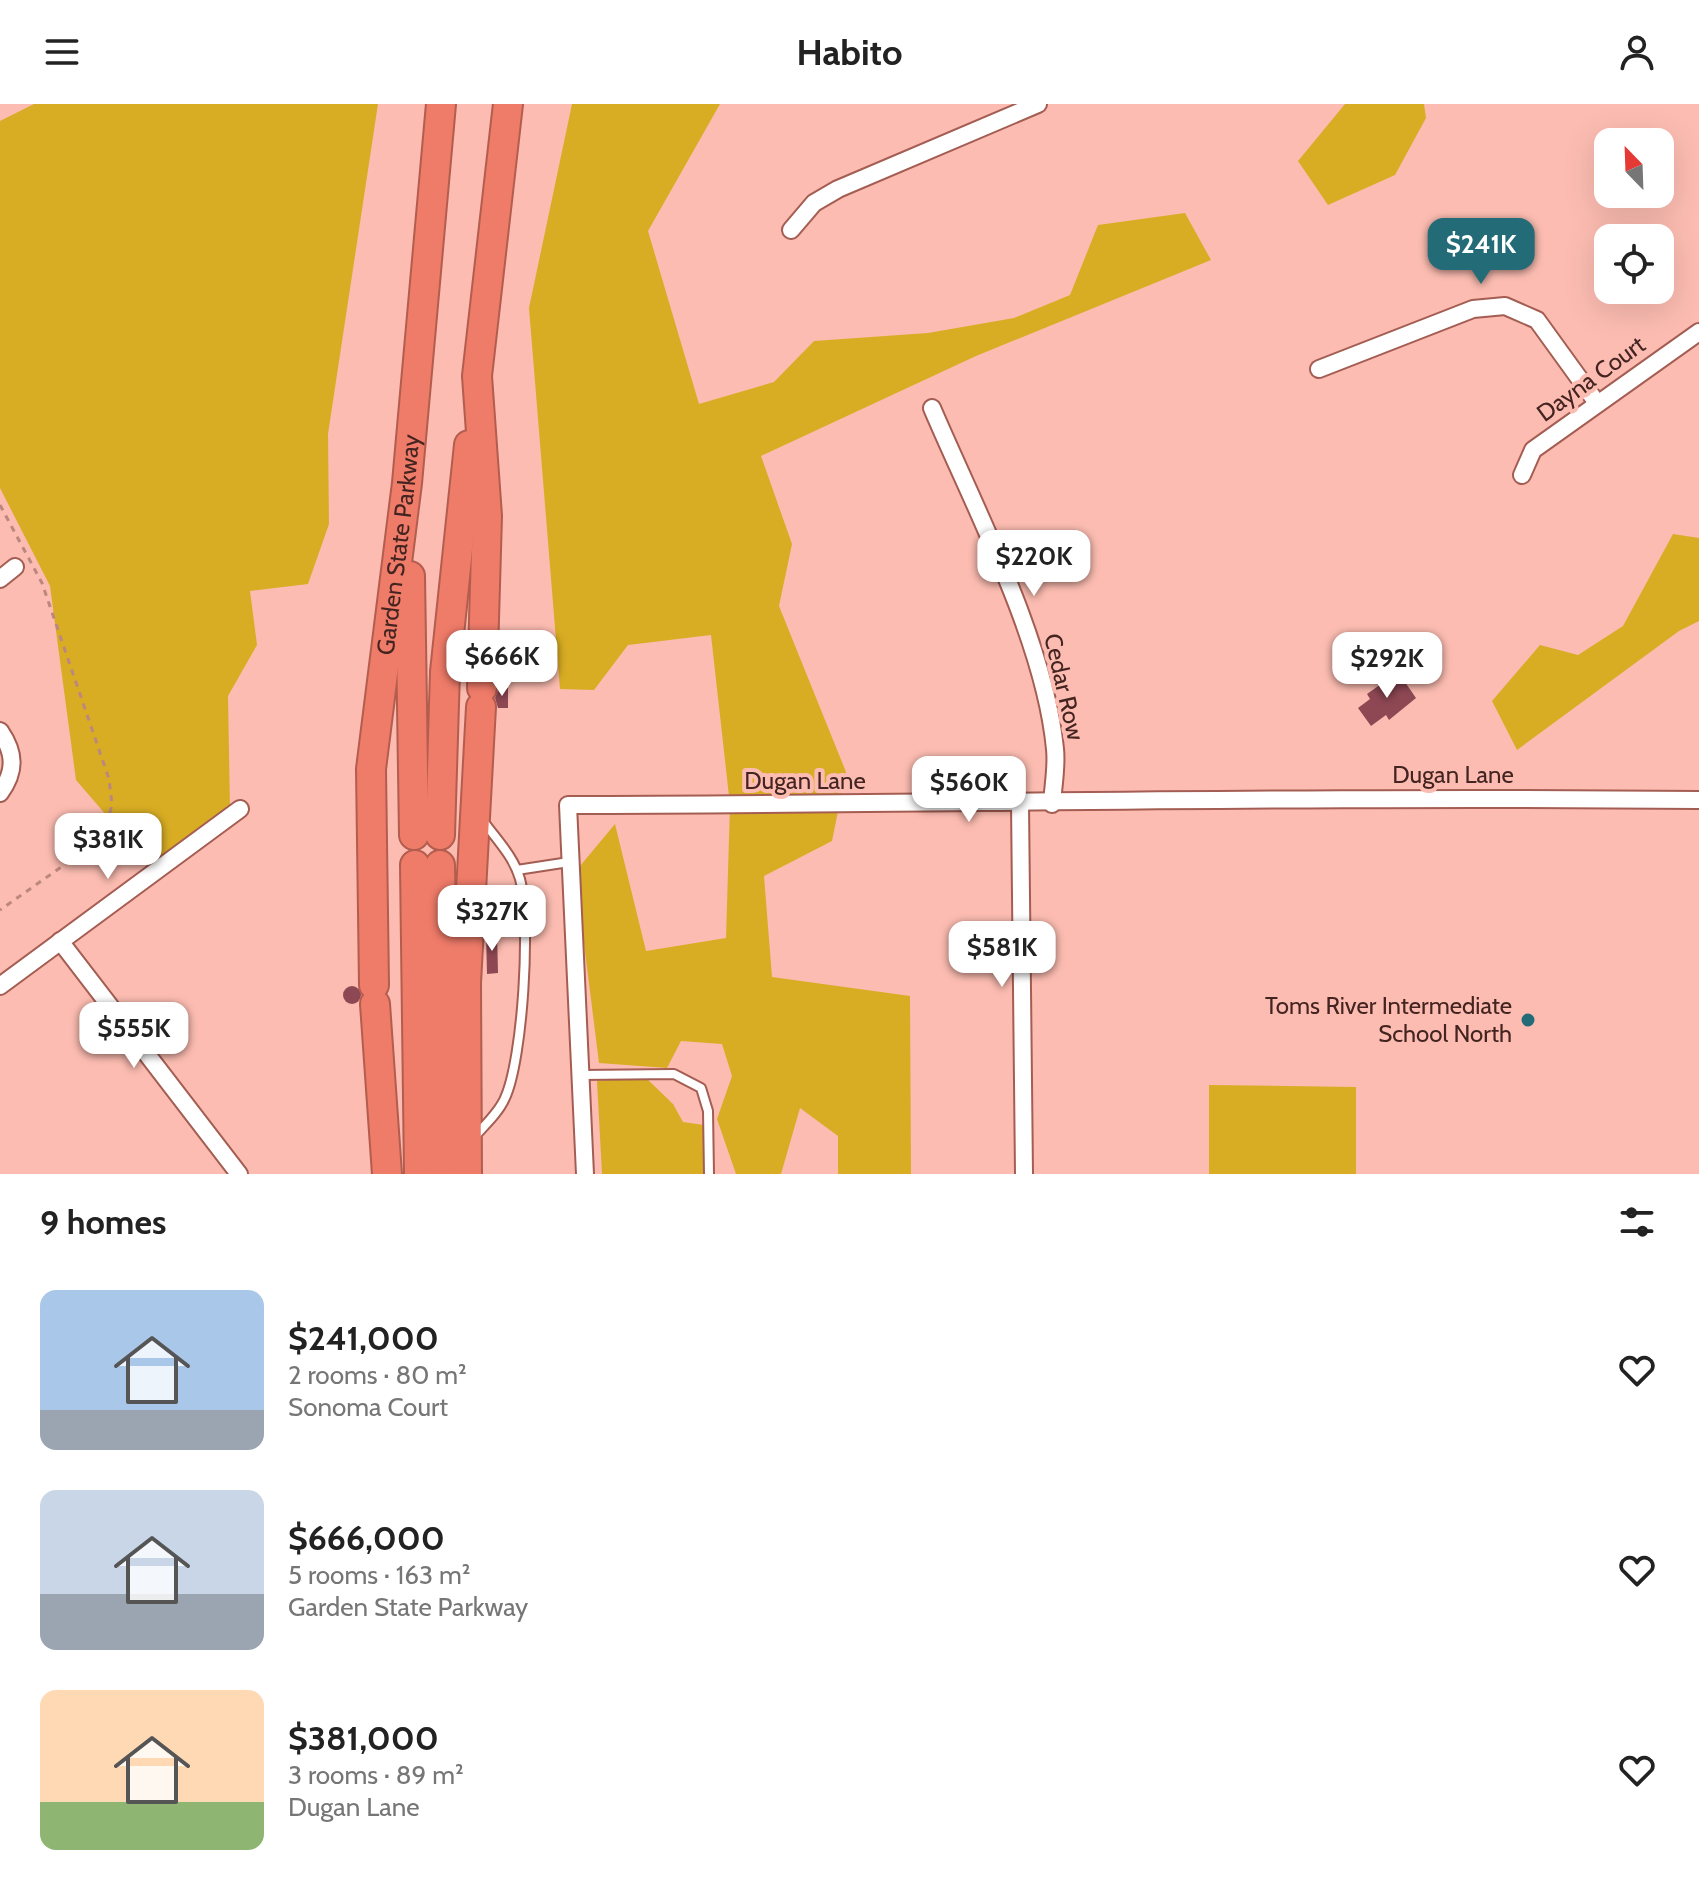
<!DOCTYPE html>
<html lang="en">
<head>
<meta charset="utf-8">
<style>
  :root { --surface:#fff; --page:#f2f2f2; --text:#222; --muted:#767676; --accent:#236c77 }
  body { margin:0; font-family:Cabin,sans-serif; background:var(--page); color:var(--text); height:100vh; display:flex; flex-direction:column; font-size:30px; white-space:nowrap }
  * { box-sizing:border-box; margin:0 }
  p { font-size:26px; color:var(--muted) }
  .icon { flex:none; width:44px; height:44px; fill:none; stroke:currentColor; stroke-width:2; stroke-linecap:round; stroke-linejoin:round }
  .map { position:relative; height:1070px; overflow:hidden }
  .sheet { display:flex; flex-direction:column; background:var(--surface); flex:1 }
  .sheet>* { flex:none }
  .needle { width:52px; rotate:337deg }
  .tools { position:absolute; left:1594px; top:24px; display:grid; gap:16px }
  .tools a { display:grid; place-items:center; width:80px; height:80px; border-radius:16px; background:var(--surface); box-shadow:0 8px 32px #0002; font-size:40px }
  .price { position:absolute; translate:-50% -68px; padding:0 18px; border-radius:16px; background:#fff; color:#222; font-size:26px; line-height:52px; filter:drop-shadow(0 2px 4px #0008) }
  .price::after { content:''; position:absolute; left:50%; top:48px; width:24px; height:18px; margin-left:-12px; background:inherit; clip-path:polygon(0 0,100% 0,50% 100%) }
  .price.active { background:var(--accent); color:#fff }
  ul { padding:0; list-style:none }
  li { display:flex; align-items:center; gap:24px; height:200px; padding:0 40px }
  li span { display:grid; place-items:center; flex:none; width:224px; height:160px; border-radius:16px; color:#555 }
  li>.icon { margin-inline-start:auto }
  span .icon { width:96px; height:96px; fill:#fffc; stroke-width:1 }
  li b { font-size:34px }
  h2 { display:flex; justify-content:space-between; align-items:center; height:96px; padding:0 40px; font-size:34px }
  header { display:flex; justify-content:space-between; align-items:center; height:104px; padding:0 40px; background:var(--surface); font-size:36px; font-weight:800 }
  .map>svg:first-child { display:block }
  .green { fill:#d8ad24 }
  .building { fill:#8e4854 }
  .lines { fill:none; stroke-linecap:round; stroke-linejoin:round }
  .service-casing { stroke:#a45d52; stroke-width:12 }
  .minor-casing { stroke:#a45d52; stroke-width:20 }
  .motorway-casing { stroke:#b35d4f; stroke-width:32 }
  .path { stroke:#bc877e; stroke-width:3; stroke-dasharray:6 6; stroke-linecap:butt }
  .service { stroke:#fff; stroke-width:8 }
  .minor { stroke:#fff; stroke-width:16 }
  .motorway { stroke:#ef7b69; stroke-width:28 }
  .poi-dot { fill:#236c77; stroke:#fcbcb1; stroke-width:3 }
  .labels { text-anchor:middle; stroke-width:8; stroke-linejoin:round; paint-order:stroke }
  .street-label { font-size:24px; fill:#432420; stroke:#fcbcb1 }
  .poi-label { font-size:24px; fill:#432420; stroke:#fcbcb1; text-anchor:end }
</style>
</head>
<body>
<header><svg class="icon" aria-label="menu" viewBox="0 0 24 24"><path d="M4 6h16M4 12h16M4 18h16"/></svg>Habito<svg class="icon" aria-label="person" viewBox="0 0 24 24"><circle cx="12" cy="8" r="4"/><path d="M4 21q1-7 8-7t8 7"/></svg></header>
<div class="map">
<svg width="1699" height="1070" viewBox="0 0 1699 1070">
  <rect width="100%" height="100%" fill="#fcbcb1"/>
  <!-- green -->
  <g class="green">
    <polygon points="34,0 378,0 328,330 329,420 308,480 250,487 257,541 228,592 230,705 150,762 76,676 50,482 0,384 0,17"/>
    <polygon points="572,0 720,0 648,127 699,300 774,278 814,237 928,229 1014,214 1070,191 1098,121 1185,109 1211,156 976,252 761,352 792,440 779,502 846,668 832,737 764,772 772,873 910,892 911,1070 838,1070 838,1032 800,1004 781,1070 736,1070 717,1015 732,972 722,940 681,937 667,964 599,959 575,768 615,720 646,847 726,834 730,701 711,531 628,541 594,586 560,585 529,204"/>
    <polygon points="1345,0 1424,0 1426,14 1395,71 1328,101 1298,57"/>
    <polygon points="1673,430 1699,434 1699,517 1679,527 1517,646 1492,597 1540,541 1578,551 1623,522"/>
    <polygon points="645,973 673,1000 683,1018 704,1021 706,1070 602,1070 597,977"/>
    <polygon points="1209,981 1356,983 1356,1070 1209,1070"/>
  </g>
  <!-- building -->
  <g class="building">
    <polygon points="1398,568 1416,594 1389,616 1386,611 1371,622 1358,604 1370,595 1367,590"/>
    <polygon points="499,584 508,584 508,604 498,604 495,594"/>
    <polygon points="497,828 498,869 487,870 486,829"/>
    <circle cx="352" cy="891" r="9"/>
  </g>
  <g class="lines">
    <!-- service casing -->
    <g class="service-casing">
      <g id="service">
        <polyline points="517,766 569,758"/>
        <polyline points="581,971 674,970 701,984 708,1007 709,1070"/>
        <path d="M475,1032C486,1020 499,1008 505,994C523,955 531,817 520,775C514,753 497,736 484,718"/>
      </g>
    </g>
    <!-- minor casing -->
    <g class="minor-casing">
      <g id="minor">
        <polyline points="791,126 814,99 838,85 1038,0"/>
        <polyline points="1319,265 1473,205 1505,202 1537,216 1597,299"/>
        <path d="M932,304C975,405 1045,537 1055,645C1057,663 1053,682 1052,700"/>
        <polyline points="1522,371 1533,346 1699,228"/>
        <polyline points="0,475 15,463"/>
        <path d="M0,627C15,649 16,667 0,689"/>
        <polyline points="1020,700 1024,1070"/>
        <polyline points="60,837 239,1070"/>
        <polyline points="0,882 240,705"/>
        <path d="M585,1070L568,701C945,700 1322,692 1699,696"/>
      </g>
    </g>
    <!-- motorway casing -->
    <g class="motorway-casing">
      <g id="motorway">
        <polyline points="410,472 414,731"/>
        <polyline points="482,584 487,412 477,272 508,0"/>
        <polyline points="440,731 445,568 469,341"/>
        <polyline points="415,761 419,1070"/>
        <polyline points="440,761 446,1070"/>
        <path id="s1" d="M374,881L371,665L407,379L441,0"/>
        <polyline points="375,900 387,1070"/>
        <polyline points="467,1070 466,879 481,603"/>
      </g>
    </g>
    <!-- path -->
    <polyline class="path" points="0,401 42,479 109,675 112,700 104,733 0,806"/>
    <!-- service -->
    <use href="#service" class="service"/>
    <!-- minor -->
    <use href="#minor" class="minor"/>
    <!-- motorway -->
    <use href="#motorway" class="motorway"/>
  </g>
  <!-- markers -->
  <circle class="poi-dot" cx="1528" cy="916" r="8"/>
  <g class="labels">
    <!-- street labels -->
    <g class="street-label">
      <text transform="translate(1591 275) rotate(-36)" y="8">Dayna Court</text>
      <text dy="8" stroke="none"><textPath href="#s1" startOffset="442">Garden State Parkway</textPath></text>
      <text transform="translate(1064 583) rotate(77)" y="8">Cedar Row</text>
      <text x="1453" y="679">Dugan Lane</text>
      <text x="805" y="685">Dugan Lane</text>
    </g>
    <!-- poi labels -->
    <g class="poi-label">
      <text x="1512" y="910">Toms River Intermediate<tspan x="1512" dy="28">School North</tspan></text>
    </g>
  </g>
</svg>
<div class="tools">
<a><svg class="needle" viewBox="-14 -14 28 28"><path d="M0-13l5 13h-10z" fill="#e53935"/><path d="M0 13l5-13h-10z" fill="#767676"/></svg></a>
<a><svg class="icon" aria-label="locate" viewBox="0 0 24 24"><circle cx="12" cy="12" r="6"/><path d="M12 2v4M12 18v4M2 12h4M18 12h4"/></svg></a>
</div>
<b class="price active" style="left:1481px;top:182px">$241K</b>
<b class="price" style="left:1034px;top:494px">$220K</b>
<b class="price" style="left:502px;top:594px">$666K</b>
<b class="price" style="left:1387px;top:596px">$292K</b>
<b class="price" style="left:969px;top:720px">$560K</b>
<b class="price" style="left:108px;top:777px">$381K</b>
<b class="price" style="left:492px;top:849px">$327K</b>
<b class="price" style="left:1002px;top:885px">$581K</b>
<b class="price" style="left:134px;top:966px">$555K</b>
</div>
<section class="sheet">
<h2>9 homes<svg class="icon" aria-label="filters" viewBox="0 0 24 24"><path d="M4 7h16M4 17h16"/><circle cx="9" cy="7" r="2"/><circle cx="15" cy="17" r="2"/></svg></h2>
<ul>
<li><span style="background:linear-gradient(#a9c7e8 75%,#9aa5b1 0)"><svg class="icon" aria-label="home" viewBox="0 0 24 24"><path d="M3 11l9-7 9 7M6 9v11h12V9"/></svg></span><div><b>$241,000</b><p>2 rooms · 80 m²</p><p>Sonoma Court</p></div><svg class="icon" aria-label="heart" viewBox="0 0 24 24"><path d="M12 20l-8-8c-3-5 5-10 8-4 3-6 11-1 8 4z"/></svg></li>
<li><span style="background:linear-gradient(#c9d6e8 65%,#9aa5b1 0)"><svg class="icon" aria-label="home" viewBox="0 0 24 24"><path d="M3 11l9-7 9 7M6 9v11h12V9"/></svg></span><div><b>$666,000</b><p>5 rooms · 163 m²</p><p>Garden State Parkway</p></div><svg class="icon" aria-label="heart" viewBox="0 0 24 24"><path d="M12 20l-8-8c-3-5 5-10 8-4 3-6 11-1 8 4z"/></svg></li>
<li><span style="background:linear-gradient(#ffd9b3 70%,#8fb573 0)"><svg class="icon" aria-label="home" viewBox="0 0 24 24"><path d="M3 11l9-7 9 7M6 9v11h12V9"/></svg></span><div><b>$381,000</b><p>3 rooms · 89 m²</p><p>Dugan Lane</p></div><svg class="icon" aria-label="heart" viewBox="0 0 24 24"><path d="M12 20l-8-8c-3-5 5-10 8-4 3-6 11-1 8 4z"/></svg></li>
</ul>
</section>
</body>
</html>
